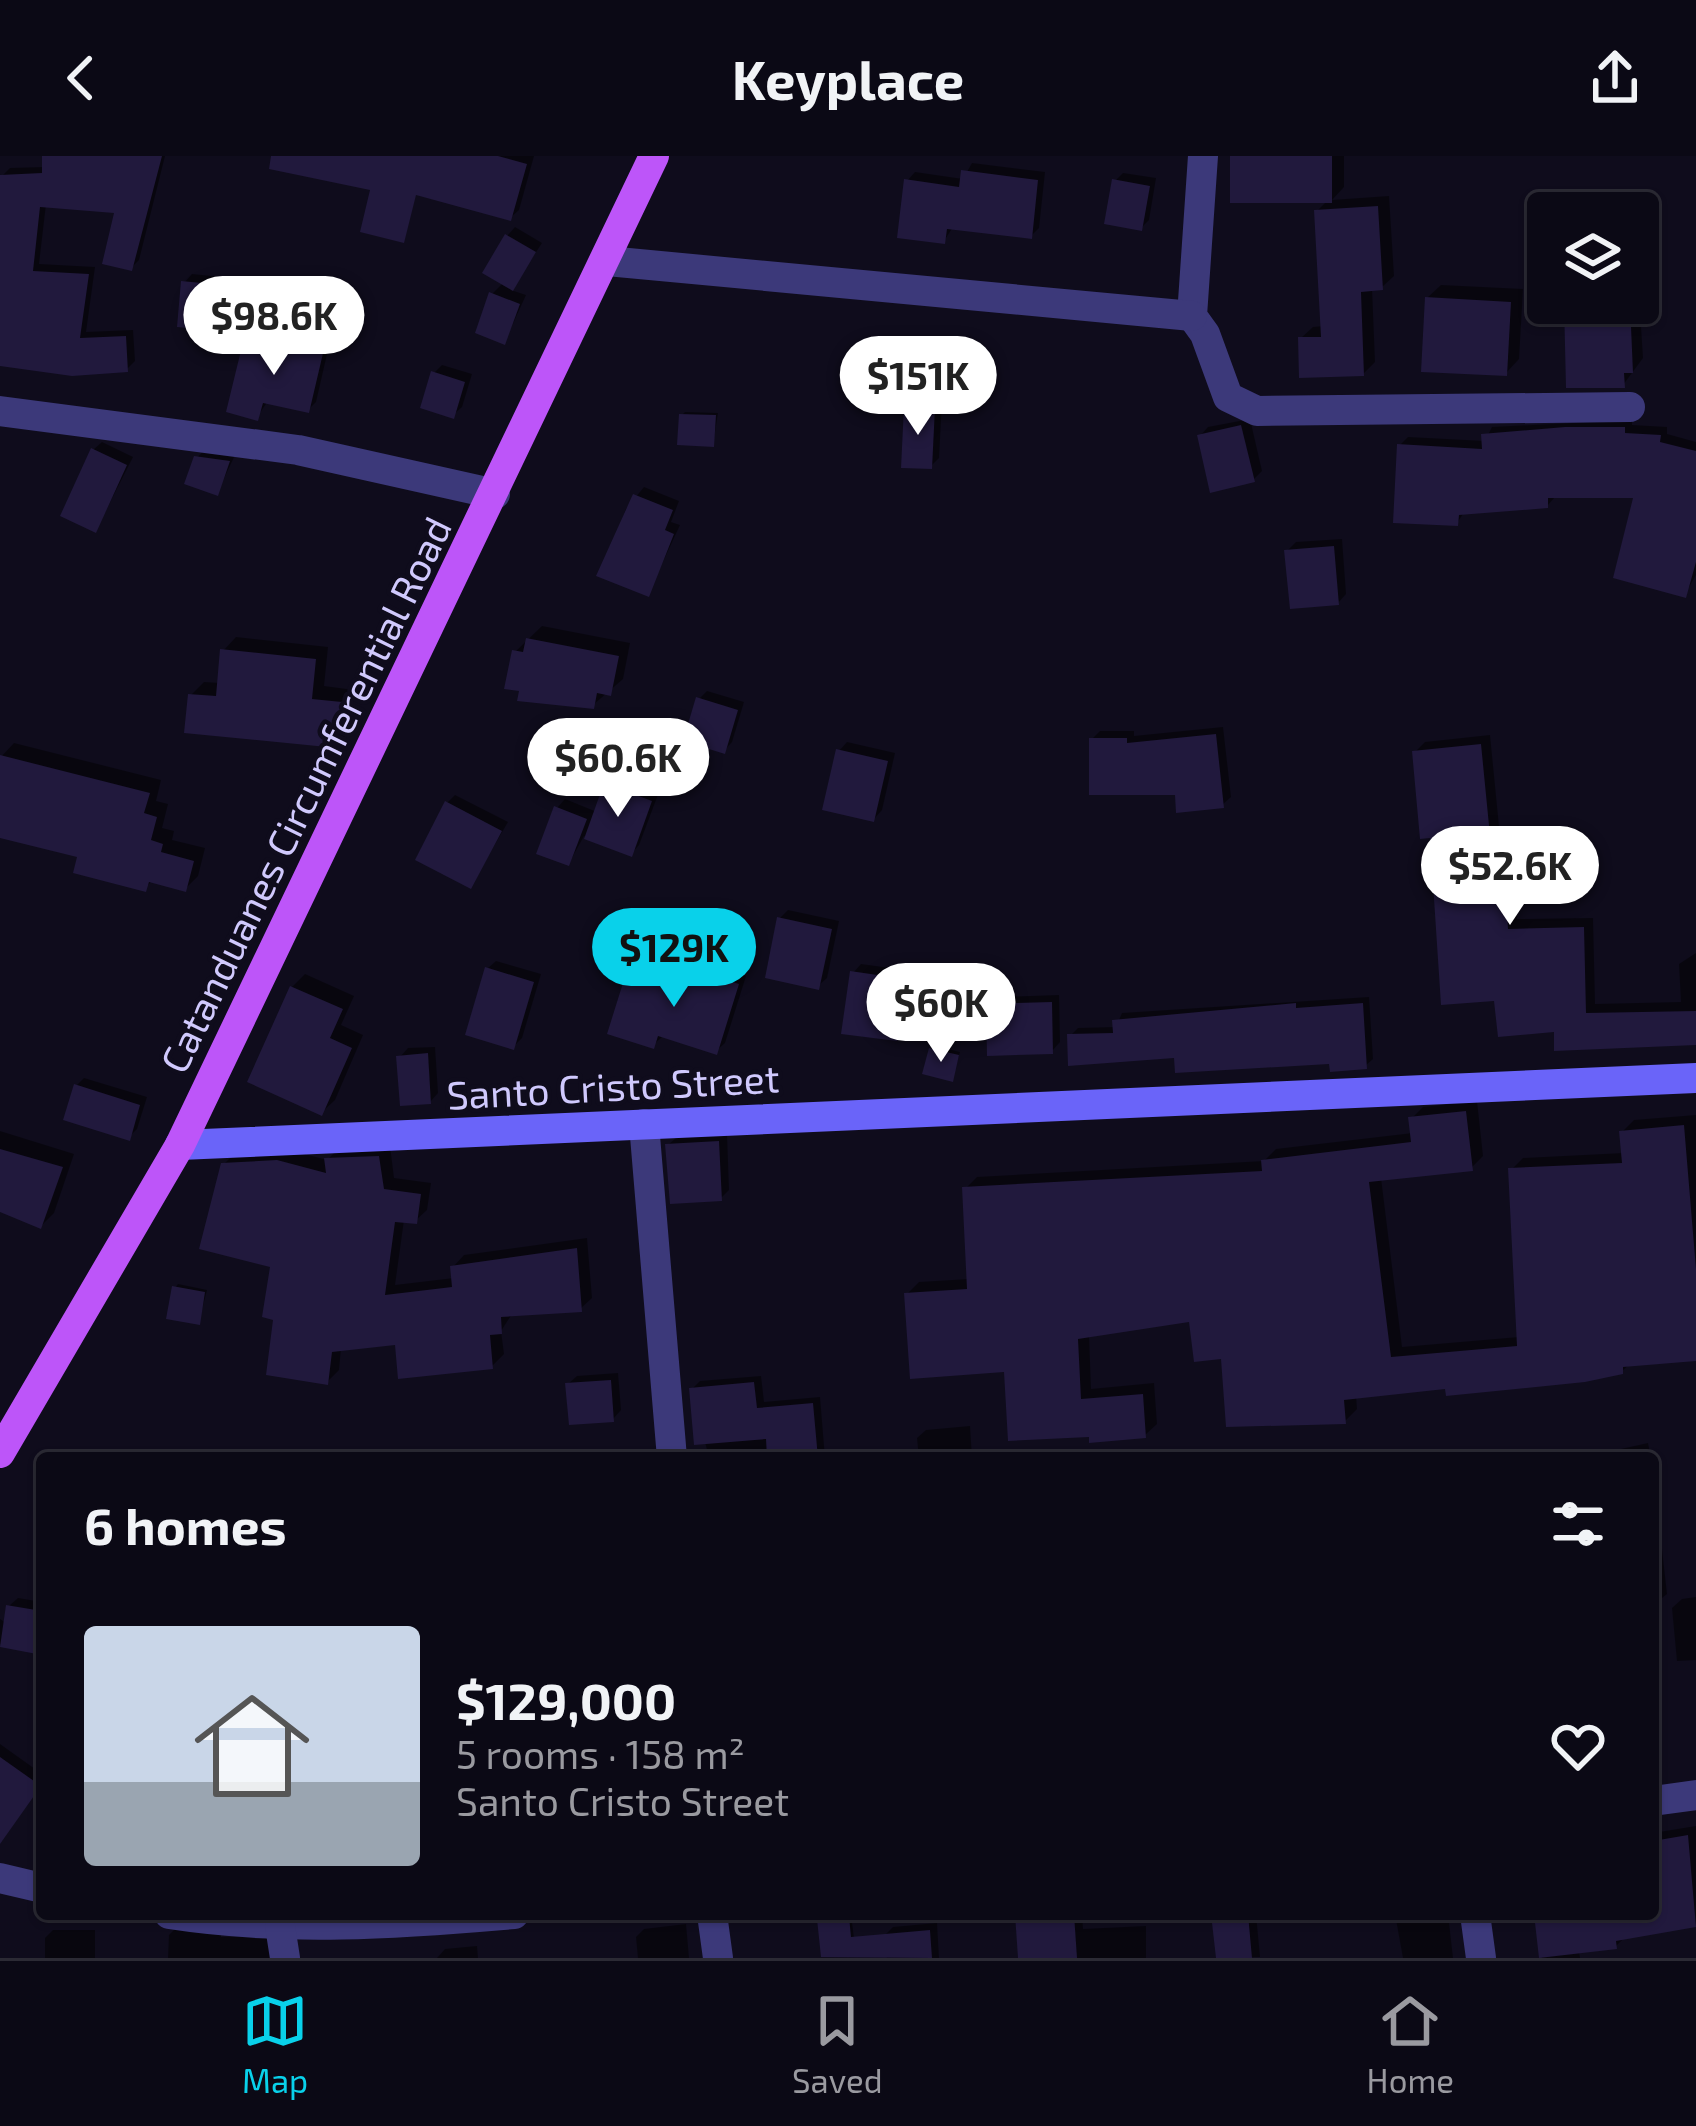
<!DOCTYPE html>
<html lang="en">
<head>
<meta charset="utf-8">
<style>
  :root { --surface:#0b0915; --page:#14121e; --text:#f1f3f6; --muted:#9a9aa0; --line:#2b2a34; --accent:#09d1ea }
  body { margin:0; font-family:"Exo 2",sans-serif; background:var(--page); color:var(--text); height:100vh; display:flex; flex-direction:column; font-size:45px; white-space:nowrap }
  * { box-sizing:border-box; margin:0 }
  p { font-size:39px; color:var(--muted) }
  .icon { flex:none; width:66px; height:66px; fill:none; stroke:currentColor; stroke-width:2; stroke-linecap:round; stroke-linejoin:round }
  .map { position:relative; flex:1; overflow:hidden }
  .sheet { position:absolute; left:36px; top:1296px; width:1623px; height:468px; display:flex; flex-direction:column; background:var(--surface); border-radius:12px; box-shadow:0 3px 9px #0004,0 0 0 3px var(--line) }
  .sheet>* { flex:none }
  .controls { position:absolute; left:1527px; top:36px; display:grid; gap:24px }
  .controls a { display:grid; place-items:center; width:132px; height:132px; border-radius:12px; background:var(--surface); box-shadow:0 3px 9px #0004,0 0 0 3px var(--line); font-size:60px }
  .price { position:absolute; translate:-50% -102px; padding:0 27px; border-radius:42px; background:#fff; color:#222; font-size:39px; line-height:78px; filter:drop-shadow(0 3px 6px #0008) }
  .price::after { content:''; position:absolute; left:50%; top:72px; width:36px; height:27px; margin-left:-18px; background:inherit; clip-path:polygon(0 0,100% 0,50% 100%) }
  .price.current { background:var(--accent); color:#111 }
  ul { padding:0; list-style:none }
  li { display:flex; align-items:center; gap:36px; height:300px; padding:0 48px }
  li span { display:grid; place-items:center; flex:none; width:336px; height:240px; border-radius:12px; color:#555 }
  li>.icon { margin-inline-start:auto }
  span .icon { width:144px; height:144px; fill:#fffc; stroke-width:1 }
  li b { font-size:51px }
  h2 { display:flex; justify-content:space-between; align-items:center; height:144px; padding:0 48px; font-size:51px }
  header { display:flex; justify-content:space-between; align-items:center; height:156px; padding:0 48px; background:var(--surface); font-size:54px; font-weight:700 }
  .menu { display:flex; justify-content:space-around; align-items:center; height:168px; border-top:3px solid var(--line); background:var(--surface); font-size:33px; color:var(--muted) }
  .menu a { display:grid; justify-items:center; gap:6px }
  .menu .current { color:var(--accent) }
  .map>svg:first-child { display:block }
  .shadow { fill:#0007 }
  .building { fill:#21193d }
  .lines { fill:none; stroke-linecap:round; stroke-linejoin:round }
  .street { stroke:#3c397a; stroke-width:30 }
  .secondary { stroke:#6a64f9; stroke-width:30 }
  .primary { stroke:#bd55f9; stroke-width:30 }
  .labels { text-anchor:middle; stroke-width:9; stroke-linejoin:round; paint-order:stroke }
  .street-label { font-size:39px; fill:#d0c9fd; stroke:#0f0c1c }
</style>
</head>
<body>
<header><svg class="icon" aria-label="back" viewBox="0 0 24 24"><path d="M15 5l-7 7 7 7"/></svg>Keyplace<svg class="icon" aria-label="share" viewBox="0 0 24 24"><path d="M12 15V3M7 8l5-5 5 5M5 13v7h14v-7"/></svg></header>
<div class="map">
<svg width="1696" height="1802" viewBox="0 0 1696 1802">
  <rect width="100%" height="100%" fill="#0f0c1c"/>
  <!-- shadow -->
  <g class="shadow">
    <polygon points="45,0 165,0 139,104 131,112 118,54 46,48 39,108 95,111 86,176 133,174 135,205 127,213 0,206 2,20 10,12 45,11"/>
    <polygon points="455,0 534,0 519,54 510,62"/>
    <polygon points="1233,0 1344,0 1344,31 1332,44 1389,40 1394,120 1382,131 1372,132 1375,206 1363,218 1301,182 1313,171 1324,170 1317,55 1328,44"/>
    <polygon points="972,7 1045,16 1039,72 1031,80 953,71 944,85 907,25 915,16 963,23"/>
    <polygon points="1123,17 1156,22 1149,64 1141,72 1115,25"/>
    <polygon points="1614,52 1614,57 1566,57 1571,53"/>
    <polygon points="515,71 542,87 511,134 526,139 505,185 492,138 504,126 507,80"/>
    <polygon points="192,118 241,123 237,164 229,172 184,127"/>
    <polygon points="1638,123 1643,202 1623,229 1564,147 1638,147"/>
    <polygon points="1441,129 1523,133 1519,203 1506,217 1427,142"/>
    <polygon points="255,175 290,184 297,177 330,185 316,246 308,254 268,245 257,261 247,183"/>
    <polygon points="442,209 472,218 462,251 453,259 434,217"/>
    <polygon points="915,243 942,244 939,302 931,310 907,251"/>
    <polygon points="685,256 718,257 713,288 682,259"/>
    <polygon points="1250,263 1262,315 1254,323 1200,280 1208,271"/>
    <polygon points="1632,264 1632,269 1667,271 1667,278 1696,286 1696,419 1685,438 1637,339 1555,341 1547,350 1465,355 1457,367 1400,289 1408,281 1485,285 1492,271"/>
    <polygon points="102,286 133,301 96,374 93,294"/>
    <polygon points="205,293 236,297 217,337 197,302"/>
    <polygon points="644,331 679,345 671,366 680,369 648,438 600,419 626,353"/>
    <polygon points="1342,383 1346,438 1338,447 1287,395 1296,386"/>
    <polygon points="542,470 630,487 623,523 593,549 522,533 515,496"/>
    <polygon points="236,481 328,491 324,530 354,534 349,576 336,589 191,539 204,526 220,527 223,495"/>
    <polygon points="707,535 744,546 732,586 724,595 699,543"/>
    <polygon points="1223,571 1231,641 1222,649 1177,636 1092,583 1100,575 1134,575 1134,580"/>
    <polygon points="1490,579 1503,711 1514,710 1517,763 1593,762 1595,848 1681,846 1679,808 1696,797 1696,886 1557,873 1497,842 1433,679 1415,596 1425,586"/>
    <polygon points="847,586 895,597 882,654 874,663 839,595"/>
    <polygon points="14,587 161,624 156,645 168,648 162,672 174,675 172,684 205,692 198,720 185,733 153,724 145,732 81,699 0,678 0,602"/>
    <polygon points="615,620 659,636 639,689 631,698 584,680 569,707 557,652 565,643 597,656"/>
    <polygon points="455,639 508,666 471,729 447,647"/>
    <polygon points="788,754 839,765 827,822 818,830 780,762"/>
    <polygon points="496,805 541,818 522,882 513,891 487,813"/>
    <polygon points="639,805 689,821 700,805 746,820 725,887 716,895 662,881 653,889 631,813"/>
    <polygon points="861,808 912,815 904,874 896,882 853,817"/>
    <polygon points="305,818 354,840 341,869 363,879 335,944 321,957 292,831"/>
    <polygon points="1059,839 1060,886 1052,895 989,850 997,841"/>
    <polygon points="1369,841 1373,903 1365,910 1177,899 1071,879 1078,872 1116,871 1122,857"/>
    <polygon points="935,890 960,896 952,922 931,893"/>
    <polygon points="435,891 438,937 430,946 400,901 408,892"/>
    <polygon points="84,922 147,941 137,973 129,981 76,930"/>
    <polygon points="1477,945 1483,1000 1471,1012 1381,1022 1402,1191 1519,1181 1511,1014 1523,1002 1624,997 1622,976 1634,964 1696,959 1696,1202 1630,1208 1622,1215 1356,1239 1357,1253 1345,1265 1224,1200 1192,1162 1089,1179 1091,1233 1154,1227 1157,1268 1145,1279 1007,1212 907,1138 919,1126 969,1123 965,1033 977,1021 1264,1005 1276,993 1413,977 1411,963 1423,951"/>
    <polygon points="0,975 74,998 54,1057 41,1070 0,1053"/>
    <polygon points="727,978 729,1034 721,1042 668,989 677,981"/>
    <polygon points="390,990 394,1022 431,1027 427,1054 415,1065 404,1064 395,1129 454,1122 453,1111 464,1099 587,1082 592,1142 580,1153 512,1158 501,1175 504,1198 492,1210 397,1186 341,1192 339,1214 327,1226 276,1161 273,1109 224,1008 236,996 290,994 327,1004 339,992"/>
    <polygon points="178,1128 207,1134 199,1165 175,1132"/>
    <polygon points="618,1217 621,1254 613,1263 568,1228 577,1220"/>
    <polygon points="761,1220 764,1246 820,1241 825,1302 709,1302 692,1233 700,1225"/>
    <polygon points="970,1270 972,1302 919,1302 917,1282 926,1274"/>
    <polygon points="1648,1287 1651,1302 1605,1302 1612,1295"/>
    <polygon points="1653,1313 1667,1438 1653,1449"/>
    <polygon points="1696,1441 1696,1504 1677,1505 1672,1452 1682,1443"/>
    <polygon points="18,1442 42,1446 42,1496 0,1488 0,1463 6,1467 9,1450"/>
    <polygon points="0,1588 42,1618 42,1627 20,1658 0,1658"/>
    <polygon points="1696,1670 1696,1768 1626,1780 1615,1791 1579,1795 1580,1802 1542,1802 1537,1758 1653,1758 1653,1677"/>
    <polygon points="851,1758 855,1791 820,1765"/>
    <polygon points="1018,1758 1082,1758 1083,1773 1146,1770 1146,1802 1021,1802"/>
    <polygon points="1214,1758 1256,1758 1260,1801 1219,1802"/>
    <polygon points="1395,1758 1448,1758 1453,1802 1403,1802"/>
    <polygon points="937,1767 939,1802 887,1802 885,1779 893,1771"/>
    <polygon points="686,1768 689,1802 638,1802 636,1781 644,1773"/>
    <polygon points="177,1771 221,1776 221,1781 271,1780 275,1802 168,1802 169,1779"/>
    <polygon points="53,1774 95,1774 95,1802 45,1802 45,1782"/>
    <polygon points="477,1790 478,1802 437,1802 445,1793"/>
  </g>
  <!-- building -->
  <g class="building">
    <polygon points="42,0 162,0 132,115 102,108 114,57 40,51 33,115 89,118 80,182 126,180 128,216 72,220 0,210 0,19 42,17"/>
    <polygon points="271,0 498,0 527,8 511,65 416,39 404,87 360,76 370,34 269,13"/>
    <rect x="1230" y="0" width="102" height="47"/>
    <polygon points="961,14 1038,24 1032,83 947,73 945,88 897,82 904,23 959,31"/>
    <polygon points="1112,23 1150,30 1142,75 1104,68"/>
    <polygon points="1378,50 1383,134 1361,136 1364,220 1299,222 1298,181 1321,181 1314,54"/>
    <polygon points="505,78 536,96 513,135 482,117"/>
    <polygon points="181,125 234,130 230,176 177,171"/>
    <polygon points="489,136 520,148 505,189 475,177"/>
    <polygon points="1425,141 1511,146 1507,220 1421,216"/>
    <polygon points="1564,147 1630,147 1633,217 1624,217 1625,232 1566,232"/>
    <polygon points="244,182 284,192 285,184 324,193 309,257 263,247 258,265 226,256"/>
    <polygon points="431,215 465,226 454,263 420,252"/>
    <polygon points="904,250 935,251 932,313 901,312"/>
    <polygon points="679,258 716,259 714,291 677,289"/>
    <polygon points="1241,269 1255,326 1210,337 1197,279"/>
    <polygon points="1565,271 1625,271 1625,277 1661,279 1660,286 1696,295 1696,406 1686,442 1613,422 1633,342 1548,342 1548,352 1459,359 1458,370 1393,367 1397,288 1482,293 1481,278"/>
    <polygon points="91,292 127,309 96,377 60,360"/>
    <polygon points="194,300 230,305 218,340 184,328"/>
    <polygon points="633,338 673,354 665,374 674,378 649,441 596,420"/>
    <polygon points="1334,390 1339,449 1290,453 1284,394"/>
    <polygon points="526,482 619,500 611,540 597,537 594,553 517,545 519,535 504,533 512,494 523,496"/>
    <polygon points="220,493 316,503 312,543 342,546 337,592 184,577 188,538 216,540"/>
    <polygon points="696,541 738,554 725,598 683,585"/>
    <polygon points="1216,578 1224,652 1176,657 1175,639 1089,639 1089,582 1127,582 1127,587"/>
    <polygon points="1481,588 1494,720 1505,719 1508,773 1584,771 1586,857 1696,855 1696,889 1554,895 1554,876 1498,881 1494,845 1441,849 1430,682 1420,683 1412,595"/>
    <polygon points="836,593 888,605 874,666 822,654"/>
    <polygon points="0,599 150,637 144,657 157,661 151,684 163,688 161,696 194,705 186,736 149,726 146,736 73,717 77,701 0,682"/>
    <polygon points="604,627 652,645 632,701 584,683"/>
    <polygon points="445,645 502,675 471,733 415,704"/>
    <polygon points="554,650 587,663 569,710 536,698"/>
    <polygon points="777,761 832,773 819,834 765,822"/>
    <polygon points="485,811 534,826 514,894 465,879"/>
    <polygon points="628,811 683,829 689,812 739,828 717,899 658,880 654,893 607,878"/>
    <polygon points="850,815 905,823 897,885 841,878"/>
    <polygon points="290,830 343,853 330,882 352,892 322,960 247,926"/>
    <polygon points="1052,846 1053,898 987,900 986,848"/>
    <polygon points="1296,847 1296,852 1363,847 1367,913 1330,916 1329,908 1175,917 1174,902 1068,910 1067,878 1113,877 1112,864"/>
    <polygon points="929,892 959,899 953,926 922,918"/>
    <polygon points="428,897 431,948 400,950 396,900"/>
    <polygon points="74,928 140,949 130,985 63,964"/>
    <polygon points="1466,955 1473,1015 1369,1026 1391,1201 1517,1190 1508,1012 1622,1007 1619,975 1684,969 1696,1113 1696,1205 1623,1211 1623,1218 1585,1226 1446,1240 1445,1233 1344,1244 1346,1268 1226,1271 1221,1203 1194,1206 1189,1166 1078,1183 1081,1243 1143,1238 1146,1282 1089,1287 1089,1281 1008,1285 1004,1216 910,1223 904,1137 967,1133 962,1031 1262,1015 1261,1004 1411,986 1408,961"/>
    <polygon points="719,985 722,1045 670,1048 665,988"/>
    <polygon points="0,993 63,1011 41,1073 0,1056"/>
    <polygon points="379,1000 384,1033 421,1038 417,1068 395,1066 385,1139 452,1131 450,1110 577,1092 582,1156 501,1161 502,1178 490,1179 493,1213 398,1223 395,1189 332,1196 328,1229 266,1219 273,1164 262,1161 270,1111 199,1093 221,1007 277,1004 326,1017 324,1002"/>
    <polygon points="172,1130 205,1136 200,1169 166,1163"/>
    <polygon points="611,1224 614,1266 569,1269 565,1227"/>
    <polygon points="754,1226 757,1252 813,1247 818,1302 767,1302 766,1283 694,1289 689,1232"/>
    <polygon points="6,1449 42,1455 42,1499 0,1491"/>
    <polygon points="0,1601 41,1630 0,1688"/>
    <polygon points="1688,1679 1696,1771 1616,1785 1617,1793 1539,1802 1534,1758 1653,1758 1653,1685"/>
    <polygon points="1015,1758 1074,1758 1077,1802 1018,1802"/>
    <polygon points="1211,1758 1248,1758 1252,1802 1216,1802"/>
    <polygon points="849,1760 851,1781 930,1774 932,1802 821,1801 817,1763"/>
  </g>
  <g class="lines">
    <!-- street -->
    <g class="street">
      <polyline points="1203,0 1192,160 1205,178 1228,241 1257,255 1630,251"/>
      <polyline points="607,105 1192,160"/>
      <polyline points="0,255 298,294 495,338"/>
      <polyline points="644,968 672,1302"/>
      <polyline points="1653,1645 1696,1639"/>
      <polyline points="0,1722 42,1732"/>
      <path d="M169,1758C285,1776 398,1768 514,1758"/>
      <polyline points="712,1758 718,1802"/>
      <polyline points="1475,1758 1481,1802"/>
      <polyline points="280,1770 285,1802"/>
    </g>
    <!-- secondary -->
    <polyline class="secondary" points="180,989 1696,922"/>
    <!-- primary -->
    <polyline class="primary" points="0,1297 180,989 654,0"/>
  </g>
  <g class="labels">
    <!-- street labels -->
    <g class="street-label">
      <text transform="translate(306 639) rotate(-64)" y="14">Catanduanes Circumferential Road</text>
      <text transform="translate(613 931) rotate(-3)" y="14">Santo Cristo Street</text>
    </g>
  </g>
</svg>
<div class="controls">
<a><svg class="icon" aria-label="layers" viewBox="0 0 24 24"><path d="M12 4l9 5-9 5-9-5zM3 14l9 5 9-5"/></svg></a>
</div>
<b class="price" style="left:274px;top:222px">$98.6K</b>
<b class="price" style="left:918px;top:282px">$151K</b>
<b class="price" style="left:618px;top:664px">$60.6K</b>
<b class="price" style="left:1510px;top:772px">$52.6K</b>
<b class="price current" style="left:674px;top:854px">$129K</b>
<b class="price" style="left:941px;top:909px">$60K</b>
<section class="sheet">
<h2>6 homes<svg class="icon" aria-label="filters" viewBox="0 0 24 24"><path d="M4 7h16M4 17h16"/><circle cx="9" cy="7" r="2"/><circle cx="15" cy="17" r="2"/></svg></h2>
<ul>
<li><span style="background:linear-gradient(#c9d6e8 65%,#9aa5b1 0)"><svg class="icon" aria-label="home" viewBox="0 0 24 24"><path d="M3 11l9-7 9 7M6 9v11h12V9"/></svg></span><div><b>$129,000</b><p>5 rooms · 158 m²</p><p>Santo Cristo Street</p></div><svg class="icon" aria-label="heart" viewBox="0 0 24 24"><path d="M12 20l-8-8c-3-5 5-10 8-4 3-6 11-1 8 4z"/></svg></li>
</ul>
</section>
</div>
<nav class="menu">
<a class="current"><svg class="icon" aria-label="map" viewBox="0 0 24 24"><path d="M3 6l6-2 6 2 6-2v14l-6 2-6-2-6 2zM9 4v14M15 6v14"/></svg>Map</a>
<a><svg class="icon" aria-label="saved" viewBox="0 0 24 24"><path d="M7 4h10v16l-5-4-5 4z"/></svg>Saved</a>
<a><svg class="icon" aria-label="home" viewBox="0 0 24 24"><path d="M3 11l9-7 9 7M6 9v11h12V9"/></svg>Home</a>
</nav>
</body>
</html>
